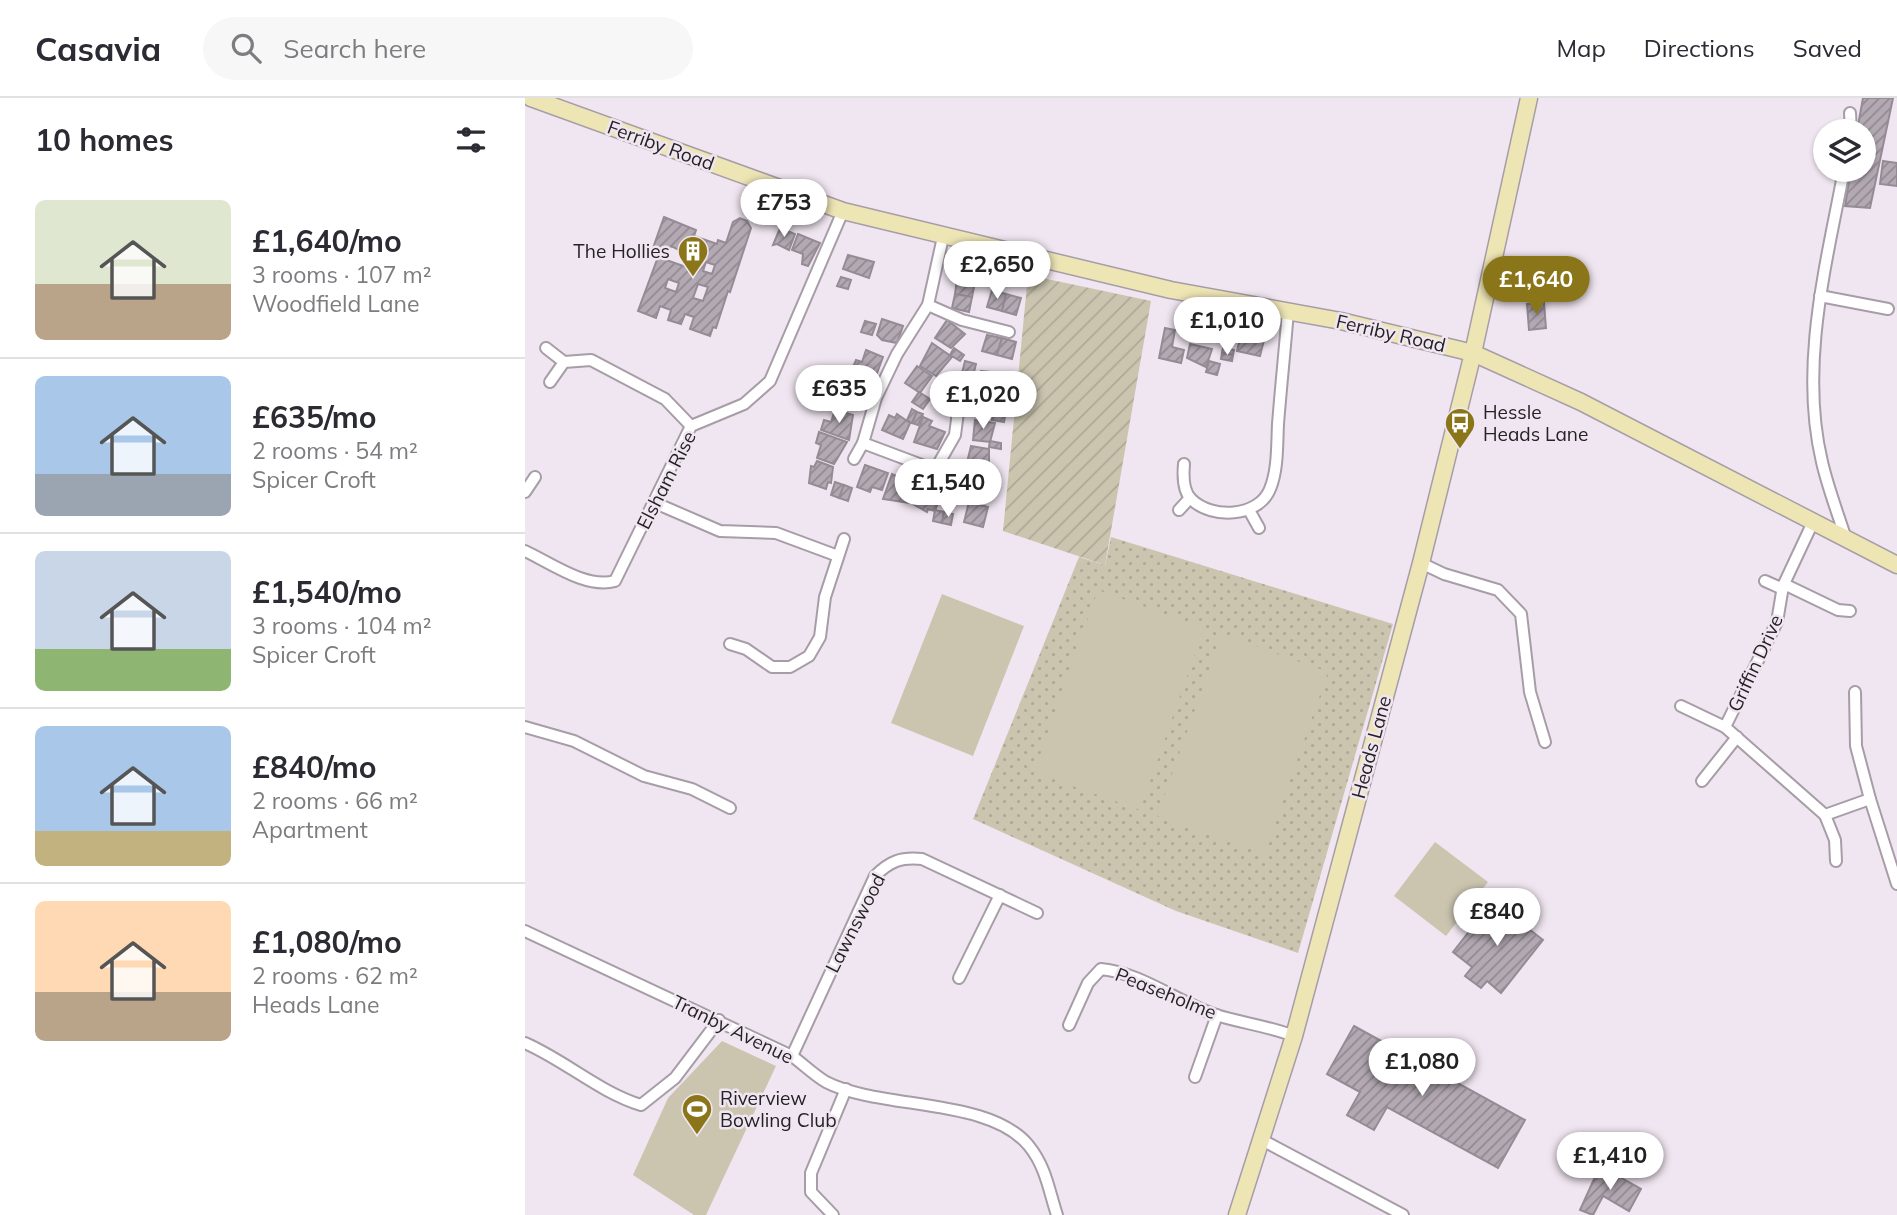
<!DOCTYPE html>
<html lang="en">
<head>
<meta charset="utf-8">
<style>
  :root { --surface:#fff; --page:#f7f7f7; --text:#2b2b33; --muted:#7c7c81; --line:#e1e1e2; --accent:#8b7519 }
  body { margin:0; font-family:Mulish,sans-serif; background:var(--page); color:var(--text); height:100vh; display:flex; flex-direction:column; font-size:26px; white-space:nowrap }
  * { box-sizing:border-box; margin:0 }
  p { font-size:23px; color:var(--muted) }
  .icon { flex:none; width:38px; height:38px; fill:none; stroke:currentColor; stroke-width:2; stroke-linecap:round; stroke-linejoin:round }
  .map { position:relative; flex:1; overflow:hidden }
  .details { display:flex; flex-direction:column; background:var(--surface); width:525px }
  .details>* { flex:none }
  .fabs { position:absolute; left:1288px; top:21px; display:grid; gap:14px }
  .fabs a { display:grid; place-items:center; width:63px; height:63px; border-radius:50%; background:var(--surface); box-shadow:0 2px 5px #0004; font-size:35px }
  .price { position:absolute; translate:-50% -60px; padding:0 16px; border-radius:24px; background:#fff; color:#222; font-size:23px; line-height:46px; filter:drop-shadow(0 2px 4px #0008) }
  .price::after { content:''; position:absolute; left:50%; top:42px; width:21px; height:16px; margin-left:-10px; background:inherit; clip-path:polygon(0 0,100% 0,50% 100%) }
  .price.active { background:var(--accent); color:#fff }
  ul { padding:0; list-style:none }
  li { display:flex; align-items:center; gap:21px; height:175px; padding:0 35px }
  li+li { border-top:2px solid var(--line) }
  li span { display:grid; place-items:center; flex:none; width:196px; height:140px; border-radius:10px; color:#555 }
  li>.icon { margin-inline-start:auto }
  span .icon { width:84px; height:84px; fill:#fffc; stroke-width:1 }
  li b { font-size:30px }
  h2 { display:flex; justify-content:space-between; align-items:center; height:84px; padding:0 35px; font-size:30px }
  header { display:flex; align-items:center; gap:42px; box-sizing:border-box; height:98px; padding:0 35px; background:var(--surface); border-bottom:2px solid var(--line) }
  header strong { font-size:33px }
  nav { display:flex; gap:38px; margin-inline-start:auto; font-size:24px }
  .search { width:490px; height:63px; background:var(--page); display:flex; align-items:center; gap:18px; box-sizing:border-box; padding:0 24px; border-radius:38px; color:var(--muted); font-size:26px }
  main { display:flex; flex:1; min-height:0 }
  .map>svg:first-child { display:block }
  .park { fill:url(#park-dots) }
  .garden { fill:url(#garden-furrows) }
  .pitch { fill:#cbc5b0 }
  .building { fill:url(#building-hatch); stroke:#948b95; stroke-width:2; fill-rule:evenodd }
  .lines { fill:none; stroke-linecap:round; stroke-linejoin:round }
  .street-casing { stroke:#a79da7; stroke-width:14 }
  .secondary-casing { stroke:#a79da7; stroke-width:19 }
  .street { stroke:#fff; stroke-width:10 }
  .secondary { stroke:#eee5b5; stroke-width:16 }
  .labels { text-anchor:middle; stroke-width:5; stroke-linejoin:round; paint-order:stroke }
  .street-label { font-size:19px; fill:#252226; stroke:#f0e6f1 }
  .poi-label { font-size:19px; fill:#252226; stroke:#f0e6f1; text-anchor:start }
</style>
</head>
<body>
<header>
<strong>Casavia</strong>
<div class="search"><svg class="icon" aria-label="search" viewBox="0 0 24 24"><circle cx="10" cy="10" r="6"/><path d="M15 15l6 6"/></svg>Search here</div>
<nav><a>Map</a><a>Directions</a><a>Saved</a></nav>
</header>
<main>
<section class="details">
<h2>10 homes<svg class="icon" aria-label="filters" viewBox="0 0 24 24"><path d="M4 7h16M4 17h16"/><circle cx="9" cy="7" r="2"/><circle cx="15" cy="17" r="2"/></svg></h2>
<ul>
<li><span style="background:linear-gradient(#dfe7d0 60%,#b9a48a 0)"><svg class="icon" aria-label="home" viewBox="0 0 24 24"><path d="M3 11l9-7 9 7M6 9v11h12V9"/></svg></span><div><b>£1,640/mo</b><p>3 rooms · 107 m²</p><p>Woodfield Lane</p></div></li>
<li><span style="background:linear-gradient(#a9c7e8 70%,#9aa5b1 0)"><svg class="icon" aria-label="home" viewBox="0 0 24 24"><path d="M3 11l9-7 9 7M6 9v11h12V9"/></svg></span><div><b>£635/mo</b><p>2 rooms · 54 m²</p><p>Spicer Croft</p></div></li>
<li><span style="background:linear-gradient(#c9d6e8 70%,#8fb573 0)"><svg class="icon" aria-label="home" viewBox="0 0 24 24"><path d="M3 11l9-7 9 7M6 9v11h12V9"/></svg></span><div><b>£1,540/mo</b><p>3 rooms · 104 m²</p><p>Spicer Croft</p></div></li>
<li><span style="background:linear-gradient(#a9c7e8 75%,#c2b280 0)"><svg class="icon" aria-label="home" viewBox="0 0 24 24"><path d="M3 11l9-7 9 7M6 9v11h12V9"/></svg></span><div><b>£840/mo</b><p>2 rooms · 66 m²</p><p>Apartment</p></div></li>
<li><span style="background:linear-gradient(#ffd9b3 65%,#b9a48a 0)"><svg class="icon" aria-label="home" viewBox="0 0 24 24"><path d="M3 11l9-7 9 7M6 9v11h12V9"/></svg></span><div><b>£1,080/mo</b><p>2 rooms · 62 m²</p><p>Heads Lane</p></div></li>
</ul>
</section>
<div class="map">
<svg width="1372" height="1117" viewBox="0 0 1372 1117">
  <defs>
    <pattern id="park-dots" width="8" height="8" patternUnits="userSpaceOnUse" patternTransform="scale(1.75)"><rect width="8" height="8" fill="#cbc5b0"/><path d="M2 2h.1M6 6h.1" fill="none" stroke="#aea997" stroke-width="1.8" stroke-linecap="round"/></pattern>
    <pattern id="garden-furrows" width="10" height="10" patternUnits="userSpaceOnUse" patternTransform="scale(1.75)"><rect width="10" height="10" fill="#cbc5b0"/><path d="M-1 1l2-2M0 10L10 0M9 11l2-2" fill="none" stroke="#aea997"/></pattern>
    <pattern id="building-hatch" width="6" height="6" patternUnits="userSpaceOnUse" patternTransform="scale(1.75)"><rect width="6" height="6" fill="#b3a9b3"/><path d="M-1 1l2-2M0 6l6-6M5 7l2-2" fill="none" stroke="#918991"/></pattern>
  </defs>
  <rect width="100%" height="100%" fill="#f0e6f1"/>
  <!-- park -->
  <polygon class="park" points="586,439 868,526 773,855 651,813 448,721 554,459 580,467"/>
  <!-- garden -->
  <polygon class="garden" points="503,177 626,203 580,467 478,433"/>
  <!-- pitch -->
  <g class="pitch">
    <polygon points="573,492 679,530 615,712 509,674"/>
    <polygon points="417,496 499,528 448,658 366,625"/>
    <polygon points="697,536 803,574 739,756 632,718"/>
    <polygon points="910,744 963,784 921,838 869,798"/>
    <polygon points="197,943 251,968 181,1117 169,1117 108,1077 143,1000"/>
  </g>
  <!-- building -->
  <g class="building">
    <polygon points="1338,0 1368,0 1345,110 1320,108 1326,72 1339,72 1339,33 1332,33"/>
    <polygon points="1358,63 1372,65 1372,88 1355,86"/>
    <path d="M139,119L171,132L169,138L192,146L193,142L201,145L208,124L215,120L222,123L226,130L205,194L203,193L191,230L188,229L185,238L165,231L169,219L160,216L156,226L143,222L146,212L135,208L131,220L113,213L133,159L161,169L165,157L146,148L143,156L128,150ZM181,164L190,167L187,176L178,173ZM143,181L154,185L151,194L140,190ZM173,186L183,189L178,203L168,200Z"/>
    <polygon points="255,130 270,136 264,152 252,146 248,147"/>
    <polygon points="273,136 295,145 283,168 277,166 278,156 267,152"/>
    <polygon points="323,157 349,164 344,180 318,171"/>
    <polygon points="316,179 326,182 323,191 312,188"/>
    <polygon points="432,181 450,184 447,199 430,196"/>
    <polygon points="467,192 481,196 477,213 462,209"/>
    <polygon points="430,196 447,199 444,214 427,210"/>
    <polygon points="481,196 496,200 491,217 477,213"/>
    <polygon points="1019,205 1021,230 1004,232 1002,206"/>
    <polygon points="357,221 378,228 372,245 357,242 352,237"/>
    <polygon points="422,222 440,236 426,250 410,240"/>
    <polygon points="340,223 351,226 347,237 336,234"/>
    <polygon points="640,230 650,232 647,249 659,252 656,265 634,260"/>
    <polygon points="717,233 740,238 735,258 712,253"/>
    <polygon points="462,237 477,240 472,257 457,253"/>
    <polygon points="477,240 491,244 487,261 472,257"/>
    <polygon points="407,245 427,259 411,278 395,268"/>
    <polygon points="665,246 687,251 681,269 662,260"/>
    <polygon points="429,250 439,257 435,263 425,257"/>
    <polygon points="698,250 709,252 708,257 697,255"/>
    <polygon points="341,252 358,259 349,283 326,274 331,262 337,264"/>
    <polygon points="697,255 708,257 707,263 696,261"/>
    <polygon points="440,263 451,266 448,278 437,275"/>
    <polygon points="684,263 695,266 692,277 681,274"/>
    <polygon points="392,268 407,278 395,295 380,285"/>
    <polygon points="456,273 475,275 472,295 453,292"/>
    <polygon points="325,282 343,288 335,311 312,303 316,292 321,293"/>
    <polygon points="394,294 405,301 398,311 387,304"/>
    <polygon points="453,296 473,298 468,317 451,315"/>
    <polygon points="387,311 392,314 387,325 382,322"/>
    <polygon points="310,312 328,317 324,342 296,332 299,322 306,324"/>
    <polygon points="392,314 398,316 393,327 387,325"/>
    <polygon points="372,316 385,325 378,341 357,332 364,317 370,320"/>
    <polygon points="468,316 480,318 479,324 467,322"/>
    <polygon points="398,319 407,323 404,328 420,334 412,351 389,344"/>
    <polygon points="450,322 470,325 465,344 448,342"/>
    <polygon points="294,334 322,344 309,366 292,360 296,347 291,345"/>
    <polygon points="465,343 476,345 476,351 464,349"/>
    <polygon points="446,348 464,351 464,375 440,373"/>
    <polygon points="292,363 308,369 306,385 303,384 301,391 284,385 286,368 289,369"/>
    <polygon points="340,367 363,375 357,392 347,389 345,394 332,389"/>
    <polygon points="442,375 468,380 461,404 443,401"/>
    <polygon points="367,376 390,387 384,405 358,401"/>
    <polygon points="310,384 319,387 314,400 306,397"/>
    <polygon points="319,387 327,390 323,403 314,400"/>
    <polygon points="394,388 416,396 410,413 403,411 402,414 388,406"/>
    <polygon points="444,404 463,409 458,429 439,424"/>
    <polygon points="410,412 419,414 417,425 408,423"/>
    <polygon points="419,414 428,416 426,427 417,425"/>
    <polygon points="968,803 1018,842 976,895 962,883 956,890 940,878 947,869 928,854"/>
    <polygon points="829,928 1000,1022 973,1070 862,1009 849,1032 822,1017 835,994 802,976"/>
    <polygon points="1075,1068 1116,1091 1104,1113 1078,1098 1068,1117 1055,1112"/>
  </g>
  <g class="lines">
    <!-- street casing -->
    <g class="street-casing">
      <g id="street">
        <polyline points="1325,15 1326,33"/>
        <path d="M1319,72C1301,167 1274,268 1297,364C1303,390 1313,416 1321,441"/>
        <polyline points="418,139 403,207 372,256 351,300 338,345 410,372 430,337 437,283"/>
        <polyline points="1295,198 1363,211"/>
        <polyline points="403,207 437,222 484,234"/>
        <polyline points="21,250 39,264 25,284"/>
        <polyline points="39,264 66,262 140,301 166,328"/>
        <polyline points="329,361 338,345"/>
        <path d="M659,366C658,377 658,393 666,401C687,422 734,419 745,391C753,372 752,346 753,326C756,288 760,250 763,213"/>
        <polyline points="410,372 422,396"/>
        <polyline points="0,394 10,379"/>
        <polyline points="128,404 195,433 251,435 313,458"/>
        <polyline points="654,412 665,400"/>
        <polyline points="724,412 734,430"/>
        <polyline points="1288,424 1258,488 1252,524 1200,629 1300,717 1345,701 1331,648 1330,594"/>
        <path d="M0,453C26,465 61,491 90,483L166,328L219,306L245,283L318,113"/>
        <polyline points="896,465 919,476 973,492 996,516 1005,594 1020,644"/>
        <polyline points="1240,483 1258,491"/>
        <polyline points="1259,486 1313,512 1325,513"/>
        <polyline points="205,546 221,551 247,569 265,569 284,558 295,539 300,499 319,441"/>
        <polyline points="1156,608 1200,629"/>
        <polyline points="0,629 49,643 119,678 167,691 205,710"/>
        <polyline points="1177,683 1212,639"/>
        <polyline points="1345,701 1372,786"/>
        <polyline points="1300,717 1310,742 1311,763"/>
        <path d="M0,833L267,958C278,966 289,977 301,984C355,1012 465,999 504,1048C521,1069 524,1093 532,1117"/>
        <polyline points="434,880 475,797"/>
        <path d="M544,927L563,885L576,871C617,875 652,904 691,917C717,925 743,928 769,938"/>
        <path d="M0,945C41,963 74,994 116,1007L150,980L194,922"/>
        <path d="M267,958L350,778C365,763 376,759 397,761L512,815"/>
        <polyline points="670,979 692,917"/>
        <polyline points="737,1042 878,1117"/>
        <polyline points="308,1117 286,1094 286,1075 321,991"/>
      </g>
    </g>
    <!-- secondary casing -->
    <g class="secondary-casing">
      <g id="secondary">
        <polyline points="6,0 318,113 646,192 816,223 948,255 1056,304 1372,467"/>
        <polyline points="712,1117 769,938 896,465 948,255 1004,0"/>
      </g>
    </g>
    <!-- street -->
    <use href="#street" class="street"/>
    <!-- secondary -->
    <use href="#secondary" class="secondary"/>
  </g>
  <!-- icons -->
  <defs>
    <g id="building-pin" transform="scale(1.575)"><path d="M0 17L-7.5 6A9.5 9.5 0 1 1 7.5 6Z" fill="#8b7519" stroke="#f0e6f1"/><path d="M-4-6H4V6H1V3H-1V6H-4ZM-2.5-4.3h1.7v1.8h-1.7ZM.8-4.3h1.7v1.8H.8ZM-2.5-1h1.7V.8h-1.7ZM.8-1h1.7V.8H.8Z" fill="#fff"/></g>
    <g id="bus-pin" transform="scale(1.575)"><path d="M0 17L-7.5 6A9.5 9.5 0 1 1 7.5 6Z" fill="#8b7519" stroke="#f0e6f1"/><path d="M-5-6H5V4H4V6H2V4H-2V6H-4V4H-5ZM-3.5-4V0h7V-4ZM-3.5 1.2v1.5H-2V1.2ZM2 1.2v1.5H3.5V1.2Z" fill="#fff"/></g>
    <g id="stadium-pin" transform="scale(1.575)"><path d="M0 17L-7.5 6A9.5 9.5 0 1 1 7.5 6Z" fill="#8b7519" stroke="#f0e6f1"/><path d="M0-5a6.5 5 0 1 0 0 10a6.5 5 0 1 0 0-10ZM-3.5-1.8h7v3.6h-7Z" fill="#fff"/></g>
  </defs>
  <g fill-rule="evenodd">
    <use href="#building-pin" x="168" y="153"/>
    <use href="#bus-pin" x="935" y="325"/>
    <use href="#stadium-pin" x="172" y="1011"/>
  </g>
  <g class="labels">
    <!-- street labels -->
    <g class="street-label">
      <text transform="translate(136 47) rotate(20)" y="7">Ferriby Road</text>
      <text transform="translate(866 235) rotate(13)" y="7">Ferriby Road</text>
      <text transform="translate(141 382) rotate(-63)" y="7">Elsham Rise</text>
      <text transform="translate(1230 565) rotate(-65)" y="7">Griffin Drive</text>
      <text transform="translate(846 649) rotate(-75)" y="7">Heads Lane</text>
      <text transform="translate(330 825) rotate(-63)" y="7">Lawnswood</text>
      <text transform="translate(641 895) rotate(22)" y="7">Peaseholme</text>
      <text transform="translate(208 931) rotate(26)" y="7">Tranby Avenue</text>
    </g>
    <!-- poi labels -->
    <g class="poi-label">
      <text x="145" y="160" text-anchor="end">The Hollies</text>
      <text x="958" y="321">Hessle<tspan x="958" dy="22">Heads Lane</tspan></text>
      <text x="195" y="1007">Riverview<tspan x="195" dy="22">Bowling Club</tspan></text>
    </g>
  </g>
</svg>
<div class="fabs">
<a><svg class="icon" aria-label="layers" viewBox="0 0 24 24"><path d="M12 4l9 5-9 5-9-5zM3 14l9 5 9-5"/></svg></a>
</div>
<b class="price" style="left:259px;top:141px">£753</b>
<b class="price" style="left:472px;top:203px">£2,650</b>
<b class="price active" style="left:1011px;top:218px">£1,640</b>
<b class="price" style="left:702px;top:259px">£1,010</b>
<b class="price" style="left:314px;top:327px">£635</b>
<b class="price" style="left:458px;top:333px">£1,020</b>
<b class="price" style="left:423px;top:421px">£1,540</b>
<b class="price" style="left:972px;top:850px">£840</b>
<b class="price" style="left:897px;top:1000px">£1,080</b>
<b class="price" style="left:1085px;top:1094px">£1,410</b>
</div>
</main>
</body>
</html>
